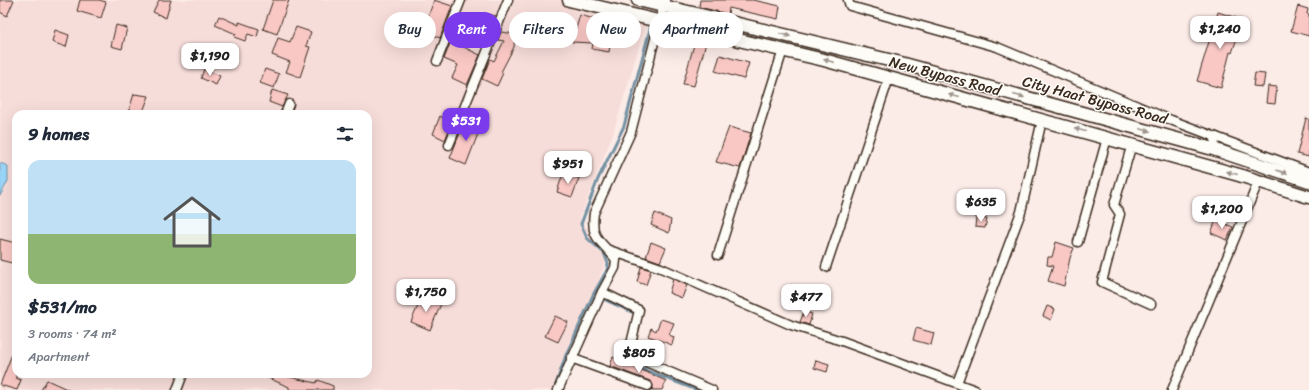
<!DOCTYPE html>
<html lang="en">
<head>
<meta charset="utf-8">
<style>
  :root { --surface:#fff; --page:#f6f6f7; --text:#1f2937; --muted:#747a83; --accent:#7c3aed }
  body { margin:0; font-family:Sriracha,sans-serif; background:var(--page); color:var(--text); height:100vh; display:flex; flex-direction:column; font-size:15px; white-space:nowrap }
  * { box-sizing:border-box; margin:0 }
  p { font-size:13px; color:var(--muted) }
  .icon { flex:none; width:22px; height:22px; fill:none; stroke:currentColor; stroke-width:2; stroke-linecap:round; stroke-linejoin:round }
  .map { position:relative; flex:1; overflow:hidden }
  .drawer { position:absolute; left:12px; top:110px; width:360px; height:268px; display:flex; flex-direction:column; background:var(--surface); border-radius:12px; box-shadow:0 4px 16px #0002 }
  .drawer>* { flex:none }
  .banner { position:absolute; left:384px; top:12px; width:380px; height:36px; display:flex; gap:8px }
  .price { position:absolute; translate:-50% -34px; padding:0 9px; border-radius:8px; background:#fff; color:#222; font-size:13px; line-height:26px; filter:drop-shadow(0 1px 2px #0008) }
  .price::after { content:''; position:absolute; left:50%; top:24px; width:12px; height:9px; margin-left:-6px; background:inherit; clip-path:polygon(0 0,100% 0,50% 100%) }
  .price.active { background:var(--accent); color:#fff }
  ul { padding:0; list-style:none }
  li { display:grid; align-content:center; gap:8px; height:212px; padding:0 16px }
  li span { display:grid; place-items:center; height:124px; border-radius:12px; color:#555 }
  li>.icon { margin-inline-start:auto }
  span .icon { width:72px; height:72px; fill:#fffc; stroke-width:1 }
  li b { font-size:17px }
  h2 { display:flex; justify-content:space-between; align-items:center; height:48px; padding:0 16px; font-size:17px }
  .pill { padding:0 14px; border-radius:18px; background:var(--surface); box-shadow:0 4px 16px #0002; font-size:14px; line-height:36px }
  .pill.active { background:var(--accent); color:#fff }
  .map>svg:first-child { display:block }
  .built { fill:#f7ddda; fill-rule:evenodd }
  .water { fill:#9bd8fc; stroke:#7592a3 }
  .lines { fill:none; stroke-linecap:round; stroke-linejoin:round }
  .stream { stroke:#7592a3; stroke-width:3 }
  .building { fill:#f9c8c5; stroke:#3b2a1e }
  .street-casing { stroke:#3b2a1e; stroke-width:11 }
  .primary-casing { stroke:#3b2a1e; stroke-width:15 }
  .street { stroke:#fdfcf7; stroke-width:8 }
  .primary { stroke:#fdfcf7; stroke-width:12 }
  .oneway { fill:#9c938a }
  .labels { text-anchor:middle; stroke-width:3; stroke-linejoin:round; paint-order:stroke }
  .street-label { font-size:15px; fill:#3b2a1e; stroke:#fdfcf7 }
</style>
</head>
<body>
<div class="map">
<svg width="1309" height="390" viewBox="0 0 1309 390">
  <rect width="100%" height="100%" fill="#fcece8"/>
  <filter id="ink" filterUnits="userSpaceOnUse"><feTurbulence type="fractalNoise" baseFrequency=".025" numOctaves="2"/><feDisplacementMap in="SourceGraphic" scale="8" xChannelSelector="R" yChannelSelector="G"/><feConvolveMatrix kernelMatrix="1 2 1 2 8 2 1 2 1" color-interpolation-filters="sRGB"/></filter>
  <g filter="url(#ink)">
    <!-- built -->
    <path class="built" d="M0,0H575L648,17L613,134L580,218L608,256L556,390H0ZM16,114H368V374H16Z"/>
    <!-- water -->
    <polygon class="water" points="0,163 8,166 8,181 0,196"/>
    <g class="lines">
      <!-- stream -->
      <g class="stream">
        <polyline points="601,298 636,314 635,316"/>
        <polyline points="627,349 629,361 642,369 697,390"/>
        <polyline points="554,390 566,355 593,295 607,270 608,263 604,253 587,238 581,224 598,179 624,126 652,22"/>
      </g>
    </g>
    <!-- building -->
    <g class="building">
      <polygon points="0,0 14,0 7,16 0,12"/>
      <polygon points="80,0 99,0 106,2 101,18 77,11"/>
      <polygon points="159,0 171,0 166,18 153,12"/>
      <polygon points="273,0 289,0 277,34 263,29"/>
      <polygon points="434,0 452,6 440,38 423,32"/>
      <polygon points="700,0 753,0 780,6 778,19 729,8 728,14 699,7"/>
      <polygon points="1298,6 1308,9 1307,14 1309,14 1309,36 1291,31"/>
      <polygon points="1218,12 1243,20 1232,53 1230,52 1221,88 1197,81"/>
      <polygon points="484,13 496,16 490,30 481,27"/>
      <polygon points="580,15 598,20 599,15 614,18 609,52 592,49 593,43 572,42"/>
      <polygon points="219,16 239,25 239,22 259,29 257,37 248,34 245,41 234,37 236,34 215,25"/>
      <polygon points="116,25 127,28 122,49 111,46"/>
      <polygon points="296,27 311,32 306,46 310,47 300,77 286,72 290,62 272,55 278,38 290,42"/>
      <polygon points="55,30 69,35 66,47 52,42"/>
      <polygon points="501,32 515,34 514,47 501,72 503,73 497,86 482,79 490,59 494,61 504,41 498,40"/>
      <polygon points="673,34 682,35 680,45 672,44"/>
      <polygon points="451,41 480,55 467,85 452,78 458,65 444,59"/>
      <polygon points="695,41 706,43 694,86 683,84"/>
      <polygon points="720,55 749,63 744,79 715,71"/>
      <polygon points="204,69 220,76 216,85 201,78"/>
      <polygon points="265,69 279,74 274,88 260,83"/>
      <polygon points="1255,73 1265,74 1263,87 1253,86"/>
      <polygon points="1268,86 1277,87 1275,104 1266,103"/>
      <polygon points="272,90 288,95 282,107 269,102"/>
      <polygon points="134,94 149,96 142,114 129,110"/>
      <polygon points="440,116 452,123 445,140 433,134"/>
      <polygon points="1306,118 1309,119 1309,157 1297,154"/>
      <polygon points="465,120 481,126 466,165 450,158"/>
      <polygon points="729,127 751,133 740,168 716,162"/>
      <polygon points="563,173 579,178 572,197 557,192"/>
      <polygon points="655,213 671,220 669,233 651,225"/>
      <polygon points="976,217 987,219 985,228 975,227"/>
      <polygon points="1216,220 1233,227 1227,240 1211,233"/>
      <polygon points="0,239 16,243 16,264 0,260"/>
      <polygon points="651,242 666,248 660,262 646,257"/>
      <polygon points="1056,242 1074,248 1070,258 1064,286 1048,281 1053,266 1047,265 1048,257 1052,257"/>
      <polygon points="641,267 651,270 646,285 637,282"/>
      <polygon points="673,279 687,285 682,298 669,293"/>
      <polygon points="422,296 441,304 430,330 411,322"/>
      <polygon points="1047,306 1055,309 1051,320 1043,316"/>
      <polygon points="804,311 812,314 809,325 800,322"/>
      <polygon points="555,316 568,322 558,342 545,336"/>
      <polygon points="661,319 674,323 669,335 674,337 672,345 648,336 651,328 656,331"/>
      <polygon points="916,328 934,333 931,345 913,340"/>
      <polygon points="14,349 16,349 16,378 21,380 17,390 0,385"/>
      <polygon points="613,357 666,381 662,390 652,390 653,385 650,381 610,366"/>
      <polygon points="816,360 829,364 827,372 814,368"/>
      <polygon points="259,374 287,374 285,376 316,383 318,380 333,386 333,390 289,390 289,387"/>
      <polygon points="47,380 69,390 41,390"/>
    </g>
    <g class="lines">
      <!-- street casing -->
      <g class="street-casing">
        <g id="street">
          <polyline points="848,0 850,6 997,47 1171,120 1216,137 1213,149"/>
          <polyline points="437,61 461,0"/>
          <polyline points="285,114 289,104"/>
          <polyline points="1216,137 1309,172"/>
          <polyline points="1132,144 1114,205 1120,214 1102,282 1151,304"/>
          <polyline points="449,145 508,0"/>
          <polyline points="1078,242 1107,138"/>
          <polyline points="609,250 661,268 791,325 842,341 975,390"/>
          <polyline points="718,255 783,50"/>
          <polyline points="826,267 889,78"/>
          <polyline points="602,292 639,310 630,348 639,359 712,390"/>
          <polyline points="571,358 648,386"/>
          <polyline points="957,383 1021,212 1042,120"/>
          <polyline points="177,390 183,374"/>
          <path d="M558,390L602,292L615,268L616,260C602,240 590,241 594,213L631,132L665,0"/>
          <polyline points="1172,390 1259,180"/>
        </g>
      </g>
      <!-- primary casing -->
      <g class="primary-casing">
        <g id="primary">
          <polyline points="569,0 824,60 1239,175 1309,197"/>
          <polyline points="638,0 897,62 1213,149 1309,181"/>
        </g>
      </g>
      <!-- street -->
      <use href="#street" class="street"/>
      <!-- primary -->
      <use href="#primary" class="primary"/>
    </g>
    <!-- one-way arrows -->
    <defs><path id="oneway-solid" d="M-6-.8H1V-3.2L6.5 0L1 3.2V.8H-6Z"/></defs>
    <g class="oneway">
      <use href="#oneway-solid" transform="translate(785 35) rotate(14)"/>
      <use href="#oneway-solid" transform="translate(829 61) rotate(-165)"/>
      <use href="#oneway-solid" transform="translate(954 96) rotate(-165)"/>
      <use href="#oneway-solid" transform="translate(1019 96) rotate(15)"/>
      <use href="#oneway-solid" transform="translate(1080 130) rotate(-165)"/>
      <use href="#oneway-solid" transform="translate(1145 130) rotate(15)"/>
      <use href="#oneway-solid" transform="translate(1282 172) rotate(19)"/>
      <use href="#oneway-solid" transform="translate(1232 173) rotate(-165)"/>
    </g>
  </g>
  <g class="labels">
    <!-- street labels -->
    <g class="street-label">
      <text transform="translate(945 76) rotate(15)" y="5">New Bypass Road</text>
      <text transform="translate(1095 100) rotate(15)" y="5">City Haat Bypass Road</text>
    </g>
  </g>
</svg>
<b class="price" style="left:1220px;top:50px">$1,240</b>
<b class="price" style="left:210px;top:77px">$1,190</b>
<b class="price active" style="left:466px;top:142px">$531</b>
<b class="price" style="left:568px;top:185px">$951</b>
<b class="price" style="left:981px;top:223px">$635</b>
<b class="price" style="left:1222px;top:230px">$1,200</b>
<b class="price" style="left:426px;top:313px">$1,750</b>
<b class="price" style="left:806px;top:318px">$477</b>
<b class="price" style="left:639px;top:374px">$805</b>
<div class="banner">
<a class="pill">Buy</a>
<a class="pill active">Rent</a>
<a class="pill">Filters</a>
<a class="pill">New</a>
<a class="pill">Apartment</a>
</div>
<section class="drawer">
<h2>9 homes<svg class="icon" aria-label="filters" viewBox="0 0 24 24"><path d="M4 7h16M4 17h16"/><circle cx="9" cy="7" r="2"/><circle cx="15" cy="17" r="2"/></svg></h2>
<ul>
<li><span style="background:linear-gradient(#bfe0f5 60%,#8fb573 0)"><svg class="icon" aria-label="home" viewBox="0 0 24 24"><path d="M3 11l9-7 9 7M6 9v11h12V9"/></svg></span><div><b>$531/mo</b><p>3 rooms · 74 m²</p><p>Apartment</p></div></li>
</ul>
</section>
</div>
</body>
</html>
